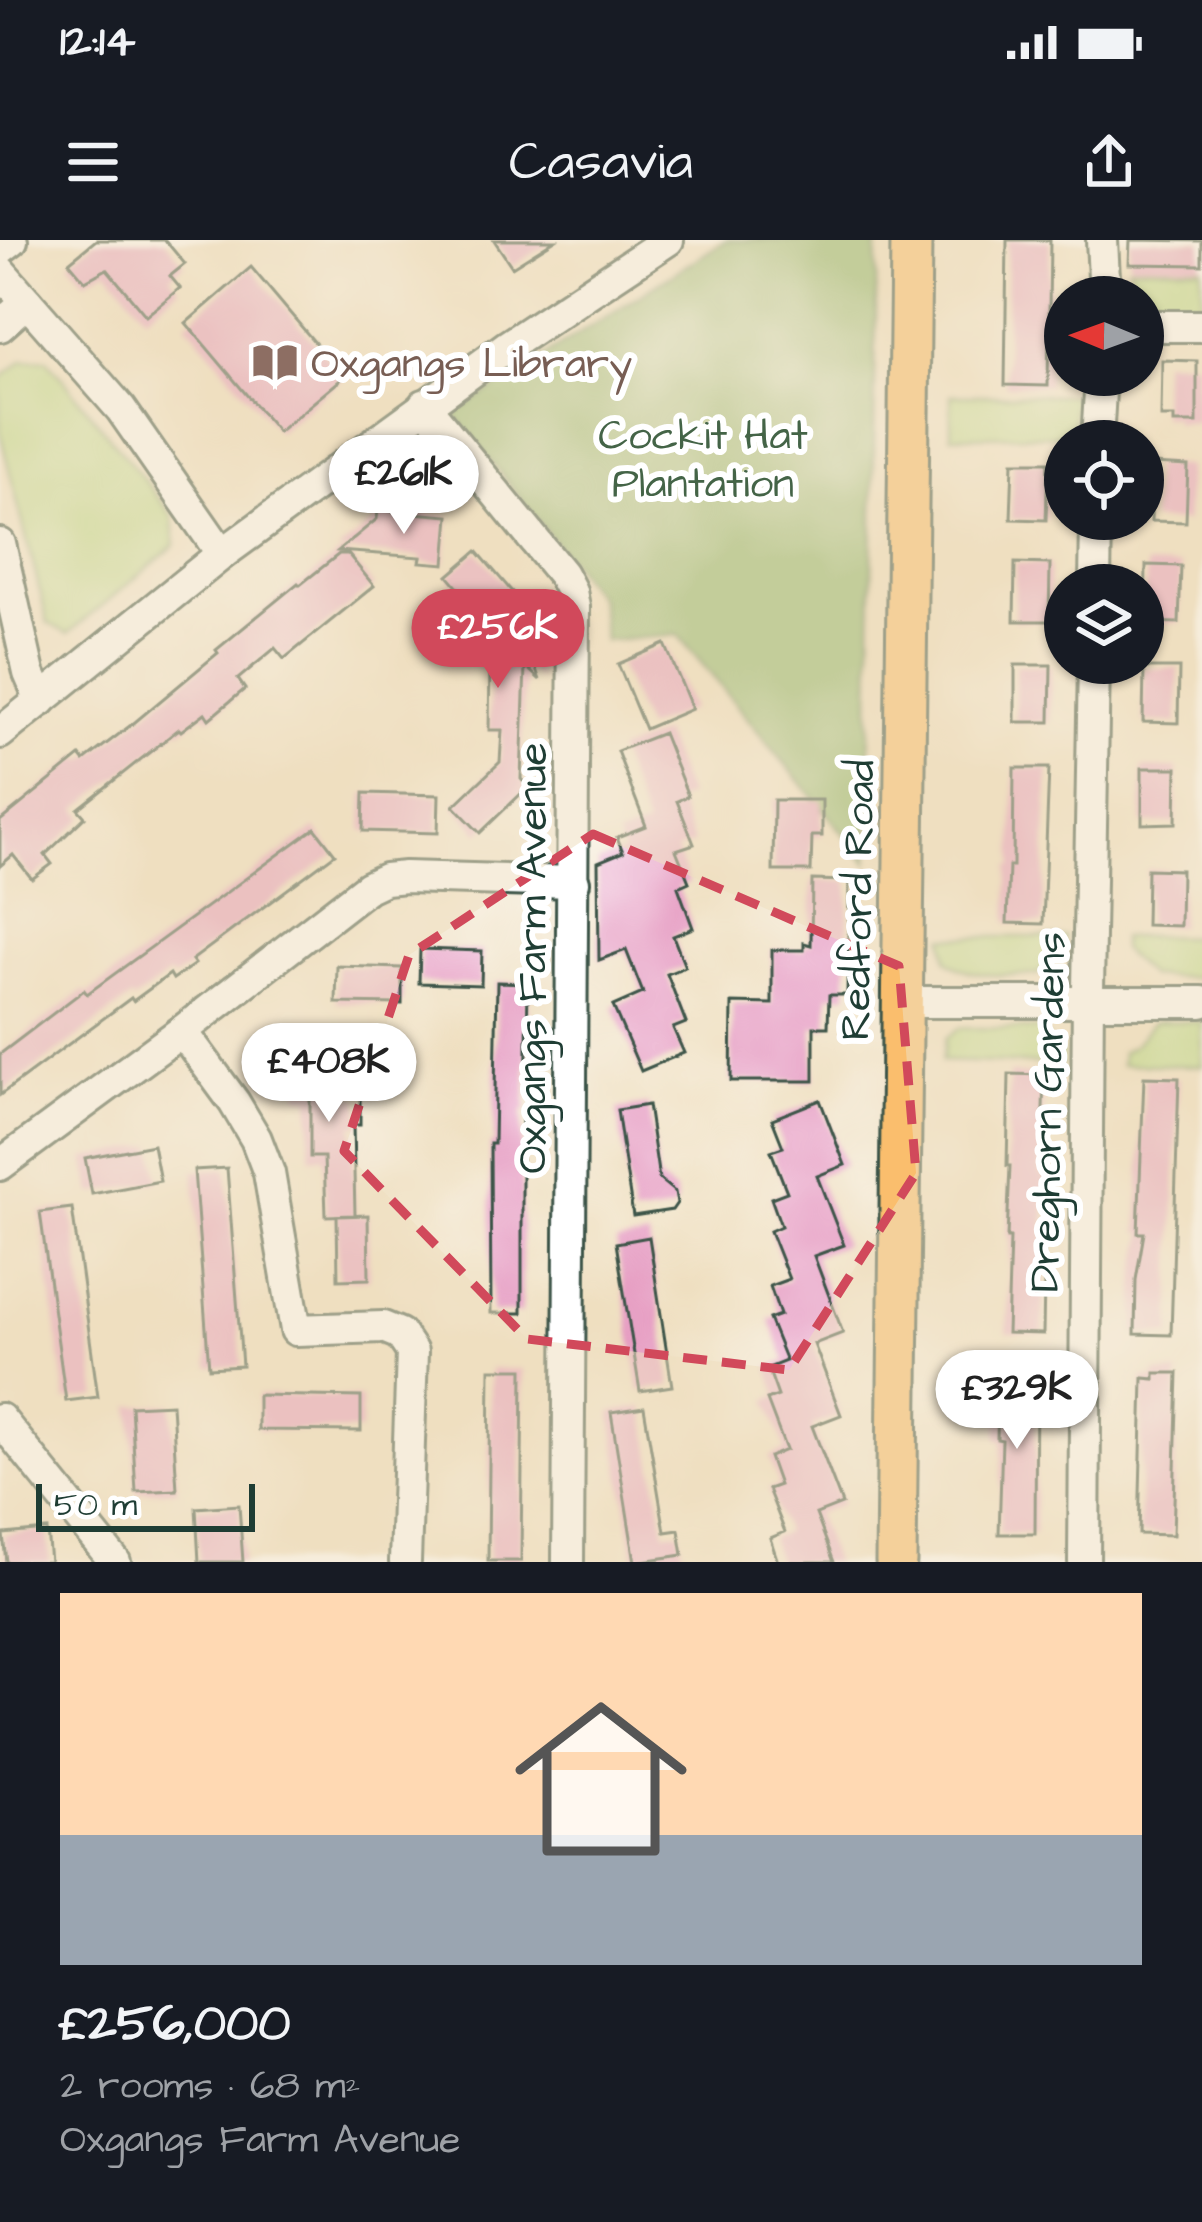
<!DOCTYPE html>
<html lang="en">
<head>
<meta charset="utf-8">
<style>
  :root { --surface:#171b24; --page:#20242c; --text:#f1f3f6; --muted:#9ea1a6; --accent:#d1495b }
  body { margin:0; font-family:"Architects Daughter",sans-serif; background:var(--page); color:var(--text); height:100vh; display:flex; flex-direction:column; font-size:45px; white-space:nowrap }
  * { box-sizing:border-box; margin:0 }
  p { font-size:39px; color:var(--muted) }
  .icon { flex:none; width:66px; height:66px; fill:none; stroke:currentColor; stroke-width:2; stroke-linecap:round; stroke-linejoin:round }
  .map { position:relative; height:1322px; overflow:hidden }
  .details { display:flex; flex-direction:column; background:var(--surface); flex:1 }
  .details>* { flex:none }
  .needle { width:78px; rotate:271deg }
  .tools { position:absolute; left:1044px; top:36px; display:grid; gap:24px }
  .tools a { display:grid; place-items:center; width:120px; height:120px; border-radius:50%; background:var(--surface); box-shadow:0 3px 9px #0004; font-size:60px }
  .scale { position:absolute; left:36px; bottom:30px; width:219px; box-sizing:border-box; padding-left:12px; border:6px solid #1f3d34; border-top:0; font-size:33px; line-height:42px; white-space:nowrap; color:#1f3d34; -webkit-text-stroke:9px #fff; paint-order:stroke }
  .price { position:absolute; translate:-50% -102px; padding:0 27px; border-radius:42px; background:#fff; color:#222; font-size:39px; line-height:78px; filter:drop-shadow(0 3px 6px #0008) }
  .price::after { content:''; position:absolute; left:50%; top:72px; width:36px; height:27px; margin-left:-18px; background:inherit; clip-path:polygon(0 0,100% 0,50% 100%) }
  .price.on { background:var(--accent); color:#fff }
  ul { padding:0; list-style:none }
  li { display:grid; align-content:center; gap:24px; height:636px; padding:0 60px }
  li span { display:grid; place-items:center; height:372px; border-radius:0px; color:#555 }
  li>.icon { margin-inline-start:auto }
  span .icon { width:216px; height:216px; fill:#fffc; stroke-width:1 }
  li b { font-size:51px }
  .status { display:flex; justify-content:space-between; align-items:center; height:84px; padding:0 60px; background:var(--surface); direction:ltr }
  .status svg { height:33px; fill:currentColor }
  header { display:flex; justify-content:space-between; align-items:center; height:156px; padding:0 60px; background:var(--surface); font-size:54px; font-weight:600 }
  .map>svg:first-child { display:block }
  .green { fill:#b4d77f; stroke:#6a8a5a; stroke-width:3 }
  .forest { fill:#8fb86e; stroke:#577a51; stroke-width:3 }
  .building { fill:#e69dc2 }
  .lines { fill:none; stroke-linecap:round; stroke-linejoin:round }
  .minor-casing { stroke:#3e5549; stroke-width:36 }
  .major-casing { stroke:#3e5549; stroke-width:45 }
  .minor { stroke:#fff; stroke-width:30 }
  .major { stroke:#fabe6d; stroke-width:39 }
  .marked { fill:none; stroke:#d1495b; stroke-width:9; stroke-dasharray:24 15; stroke-linejoin:round }
  .labels { text-anchor:middle; stroke-width:12; stroke-linejoin:round; paint-order:stroke }
  .education-label { font-size:42px; fill:#785e54; stroke:#fff; text-anchor:start }
  .park-label { font-size:42px; fill:#446447; stroke:#fff }
  .street-label { font-size:42px; fill:#1f3d34; stroke:#fff }
</style>
</head>
<body>
<div class="status"><b>12:14</b><svg viewBox="0 0 49 12"><path d="M0 12V9h3v3zM5 12V6h3v6zM10 12V3h3v9zM15 12V0h3v12zM26 1h20v11H26zM47 4h2v5h-2z"/></svg></div>
<header><svg class="icon" aria-label="menu" viewBox="0 0 24 24"><path d="M4 6h16M4 12h16M4 18h16"/></svg>Casavia<svg class="icon" aria-label="share" viewBox="0 0 24 24"><path d="M12 15V3M7 8l5-5 5 5M5 13v7h14v-7"/></svg></header>
<div class="map">
<svg width="1202" height="1322" viewBox="0 0 1202 1322">
  <rect width="100%" height="100%" fill="#fff"/>
  <filter id="ink" filterUnits="userSpaceOnUse"><feTurbulence type="fractalNoise" baseFrequency=".00833" numOctaves="2"/><feDisplacementMap in="SourceGraphic" scale="24" xChannelSelector="R" yChannelSelector="G"/><feConvolveMatrix kernelMatrix="1 2 1 2 8 2 1 2 1" color-interpolation-filters="sRGB"/></filter>
  <filter id="wash" filterUnits="userSpaceOnUse"><feTurbulence type="fractalNoise" baseFrequency=".004" numOctaves="4" result="noise"/><feDisplacementMap in="SourceGraphic" scale="48" xChannelSelector="R" yChannelSelector="G"/><feGaussianBlur stdDeviation="2.7" result="paint"/><feColorMatrix in="noise" values="0 0 0 0 0 0 0 0 0 0 0 0 0 0 0 0 0 1.4 0 .05"/><feComposite in="paint" operator="in"/></filter>
  <g filter="url(#wash)">
    <rect width="100%" height="100%" fill="#efdfc0"/>
    <!-- green -->
    <g class="green">
      <path d="M1129,26L1202,27V62C1171,62 1131,69 1129,26Z"/>
      <polygon points="47,119 173,276 175,305 68,394 48,383 0,193 0,139 23,120"/>
      <polygon points="951,155 1073,155 1074,195 951,196"/>
      <polygon points="1145,696 1202,697 1202,738 1149,736 1121,709 1121,698"/>
      <path d="M944,697H1065L1064,709L1037,735C1007,734 971,740 947,720Z"/>
      <polygon points="1160,781 1202,782 1202,826 1121,824 1122,812 1135,804 1152,783"/>
      <polygon points="959,788 1042,789 1048,799 1063,811 1063,825 942,821 946,798"/>
    </g>
    <!-- forest -->
    <polygon class="forest" points="726,0 877,0 868,623 678,395 604,401 599,359 454,174"/>
    <g id="blocks">
      <!-- building -->
      <g class="building">
        <polygon points="96,0 165,0 185,24 170,36 180,48 146,76 107,29 85,41 69,22"/>
        <polygon points="494,0 555,0 512,27"/>
        <polygon points="1007,0 1050,0 1048,146 1005,145"/>
        <polygon points="1130,0 1202,1 1202,25 1129,24"/>
        <polygon points="251,27 344,137 278,192 186,83"/>
        <polygon points="1162,120 1197,121 1197,183 1174,183 1174,177 1161,177"/>
        <polygon points="1013,222 1048,222 1046,280 1011,279"/>
        <polygon points="1153,224 1188,226 1186,282 1151,281"/>
        <polygon points="378,270 449,276 445,324 420,322 421,317 338,311 377,279"/>
        <polygon points="477,311 526,368 516,376 540,440 525,426 521,539 528,547 480,593 454,566 500,522 502,490 489,490 490,424 524,425 448,336"/>
        <polygon points="339,314 348,314 374,346 284,419 275,408 238,439 245,449 209,479 205,473 181,491 179,489 78,569 85,577 45,615 52,624 32,639 13,615 0,626 0,581 80,516 84,521 135,482 218,413 216,410 298,343 300,345"/>
        <polygon points="1015,323 1050,324 1049,381 1014,381"/>
        <polygon points="1146,325 1181,326 1179,383 1145,382"/>
        <polygon points="665,404 692,469 645,489 618,424"/>
        <polygon points="1015,425 1051,425 1050,482 1015,482"/>
        <polygon points="1144,428 1179,428 1178,483 1143,482"/>
        <polygon points="663,493 688,556 677,561 694,604 676,610 689,642 678,647 693,688 673,696 685,727 667,734 686,783 673,788 684,813 641,831 613,766 643,753 626,710 599,720 598,622 623,612 617,597 646,586 617,511"/>
        <polygon points="1014,528 1049,528 1043,684 1007,683 1009,626 1013,626"/>
        <polygon points="1142,528 1177,528 1176,583 1142,584"/>
        <polygon points="364,553 439,555 438,593 363,591"/>
        <polygon points="774,560 822,560 822,596 812,596 811,631 773,631"/>
        <polygon points="315,588 335,614 192,720 195,724 173,739 170,734 133,761 131,758 0,855 0,814 84,750 87,754"/>
        <polygon points="1147,629 1181,630 1180,686 1146,685"/>
        <polygon points="812,640 849,641 847,755 829,755 828,787 814,787 814,841 731,841 732,763 772,764 772,710 804,710 804,703 811,705"/>
        <polygon points="420,709 482,711 481,745 419,743"/>
        <polygon points="337,726 402,728 402,764 336,763"/>
        <polygon points="497,742 528,743 526,871 522,871 522,1073 491,1073 490,904 494,904"/>
        <polygon points="328,795 329,857 360,857 360,885 353,885 355,975 326,976 324,917 310,917 310,857 298,857 298,796"/>
        <polygon points="1009,834 1044,835 1041,936 1046,936 1043,1094 1007,1093 1010,998 1007,998 1010,926 1007,926"/>
        <polygon points="1144,837 1179,838 1171,1095 1135,1094 1136,1040 1144,993 1138,993"/>
        <polygon points="820,860 845,925 817,936 844,1005 814,1016 843,1093 814,1104 841,1175 812,1186 842,1264 816,1274 834,1322 778,1322 770,1298 785,1292 768,1249 779,1245 769,1217 786,1210 767,1160 778,1156 768,1128 786,1121 769,1079 780,1075 770,1046 789,1039 770,991 781,986 771,958 787,952 771,911 783,907 772,879"/>
        <polygon points="648,865 659,939 675,952 677,963 672,970 633,976 617,870"/>
        <polygon points="153,905 160,941 92,954 85,918"/>
        <polygon points="227,928 242,1126 209,1128 194,930"/>
        <polygon points="72,968 98,1157 66,1161 40,972"/>
        <polygon points="368,975 369,1039 338,1040 337,976"/>
        <polygon points="649,997 672,1146 640,1151 616,1003"/>
        <polygon points="490,1129 523,1129 521,1321 488,1321"/>
        <polygon points="999,1130 1022,1131 1022,1138 1036,1138 1035,1294 999,1294 1002,1200 997,1199"/>
        <polygon points="1155,1133 1178,1133 1173,1295 1139,1294 1143,1138 1155,1139"/>
        <polygon points="258,1155 361,1157 361,1191 258,1190"/>
        <polygon points="172,1164 177,1250 136,1252 131,1166"/>
        <polygon points="644,1167 665,1292 679,1290 683,1315 635,1322 611,1172"/>
        <polygon points="239,1265 243,1322 199,1322 196,1268"/>
        <polygon points="47,1290 50,1322 6,1322 3,1294"/>
      </g>
    </g>
  </g>
  <g filter="url(#ink)">
    <use href="#blocks" fill-opacity="0" stroke="#3e5549" stroke-width="3"/>
    <g class="lines">
      <!-- minor casing -->
      <g class="minor-casing">
        <g id="minor">
          <polyline points="1102,0 1105,57"/>
          <polyline points="0,9 12,0"/>
          <polyline points="0,31 121,169 222,314"/>
          <polyline points="0,86 27,62"/>
          <polyline points="1143,86 1202,86"/>
          <polyline points="424,165 562,334 571,351 574,367 568,1322"/>
          <polyline points="1097,201 1101,135"/>
          <polyline points="0,304 29,433 41,461"/>
          <polyline points="1095,345 1096,279"/>
          <polyline points="0,493 222,314 506,107 668,0"/>
          <polyline points="903,762 1202,762"/>
          <polyline points="182,791 234,862 256,899 269,933 296,1090 383,1087 400,1094 412,1112 405,1322"/>
          <polyline points="0,925 182,791 368,647 385,639 405,637 574,642"/>
          <polyline points="0,1179 115,1322"/>
          <polyline points="1084,1322 1088,749 1094,423"/>
        </g>
      </g>
      <!-- major casing -->
      <g class="major-casing">
        <polyline id="major" points="896,1322 911,0"/>
      </g>
      <!-- minor -->
      <use href="#minor" class="minor"/>
      <!-- major -->
      <use href="#major" class="major"/>
    </g>
  </g>
  <!-- marked area -->
  <path d="M0 0H1202V1322H0ZM593,594L899,726L916,933L789,1130L527,1099L344,911L409,715Z" fill="#efdfc0" fill-opacity=".55" fill-rule="evenodd"/>
  <path class="marked" d="M593,594L899,726L916,933L789,1130L527,1099L344,911L409,715Z"/>
  <!-- icons -->
  <defs>
    <g id="library-bare" transform="scale(3.6)"><path d="M-6-4Q-3-5.5-.7-3.5V5Q-3 3-6 4ZM6-4Q3-5.5 .7-3.5V5Q3 3 6 4Z" fill="#8d6e63" stroke="#fff" stroke-width="2.5" paint-order="stroke"/></g>
  </defs>
  <g fill-rule="evenodd">
    <use href="#library-bare" x="275" y="122"/>
  </g>
  <g class="labels">
    <!-- education labels -->
    <g class="education-label">
      <text x="311" y="137">Oxgangs Library</text>
    </g>
    <!-- park labels -->
    <g class="park-label">
      <text x="703" y="209">Cockit Hat<tspan x="703" dy="48">Plantation</tspan></text>
    </g>
    <!-- street labels -->
    <g class="street-label">
      <text transform="translate(856 660) rotate(-89)" y="15">Redford Road</text>
      <text transform="translate(531 718) rotate(-90)" y="15">Oxgangs Farm Avenue</text>
      <text transform="translate(1046 872) rotate(-89)" y="15">Dreghorn Gardens</text>
    </g>
  </g>
</svg>
<div class="tools">
<a><svg class="needle" viewBox="-14 -14 28 28"><path d="M0-13l5 13h-10z" fill="#e53935"/><path d="M0 13l5-13h-10z" fill="#9ea1a6"/></svg></a>
<a><svg class="icon" aria-label="locate" viewBox="0 0 24 24"><circle cx="12" cy="12" r="6"/><path d="M12 2v4M12 18v4M2 12h4M18 12h4"/></svg></a>
<a><svg class="icon" aria-label="layers" viewBox="0 0 24 24"><path d="M12 4l9 5-9 5-9-5zM3 14l9 5 9-5"/></svg></a>
</div>
<div class="scale">50 m</div>
<b class="price" style="left:404px;top:297px">£261K</b>
<b class="price on" style="left:498px;top:451px">£256K</b>
<b class="price" style="left:329px;top:885px">£408K</b>
<b class="price" style="left:1017px;top:1212px">£329K</b>
</div>
<section class="details">
<ul>
<li><span style="background:linear-gradient(#ffd9b3 65%,#9aa5b1 0)"><svg class="icon" aria-label="home" viewBox="0 0 24 24"><path d="M3 11l9-7 9 7M6 9v11h12V9"/></svg></span><div><b>£256,000</b><p>2 rooms · 68 m²</p><p>Oxgangs Farm Avenue</p></div></li>
</ul>
</section>
</body>
</html>
